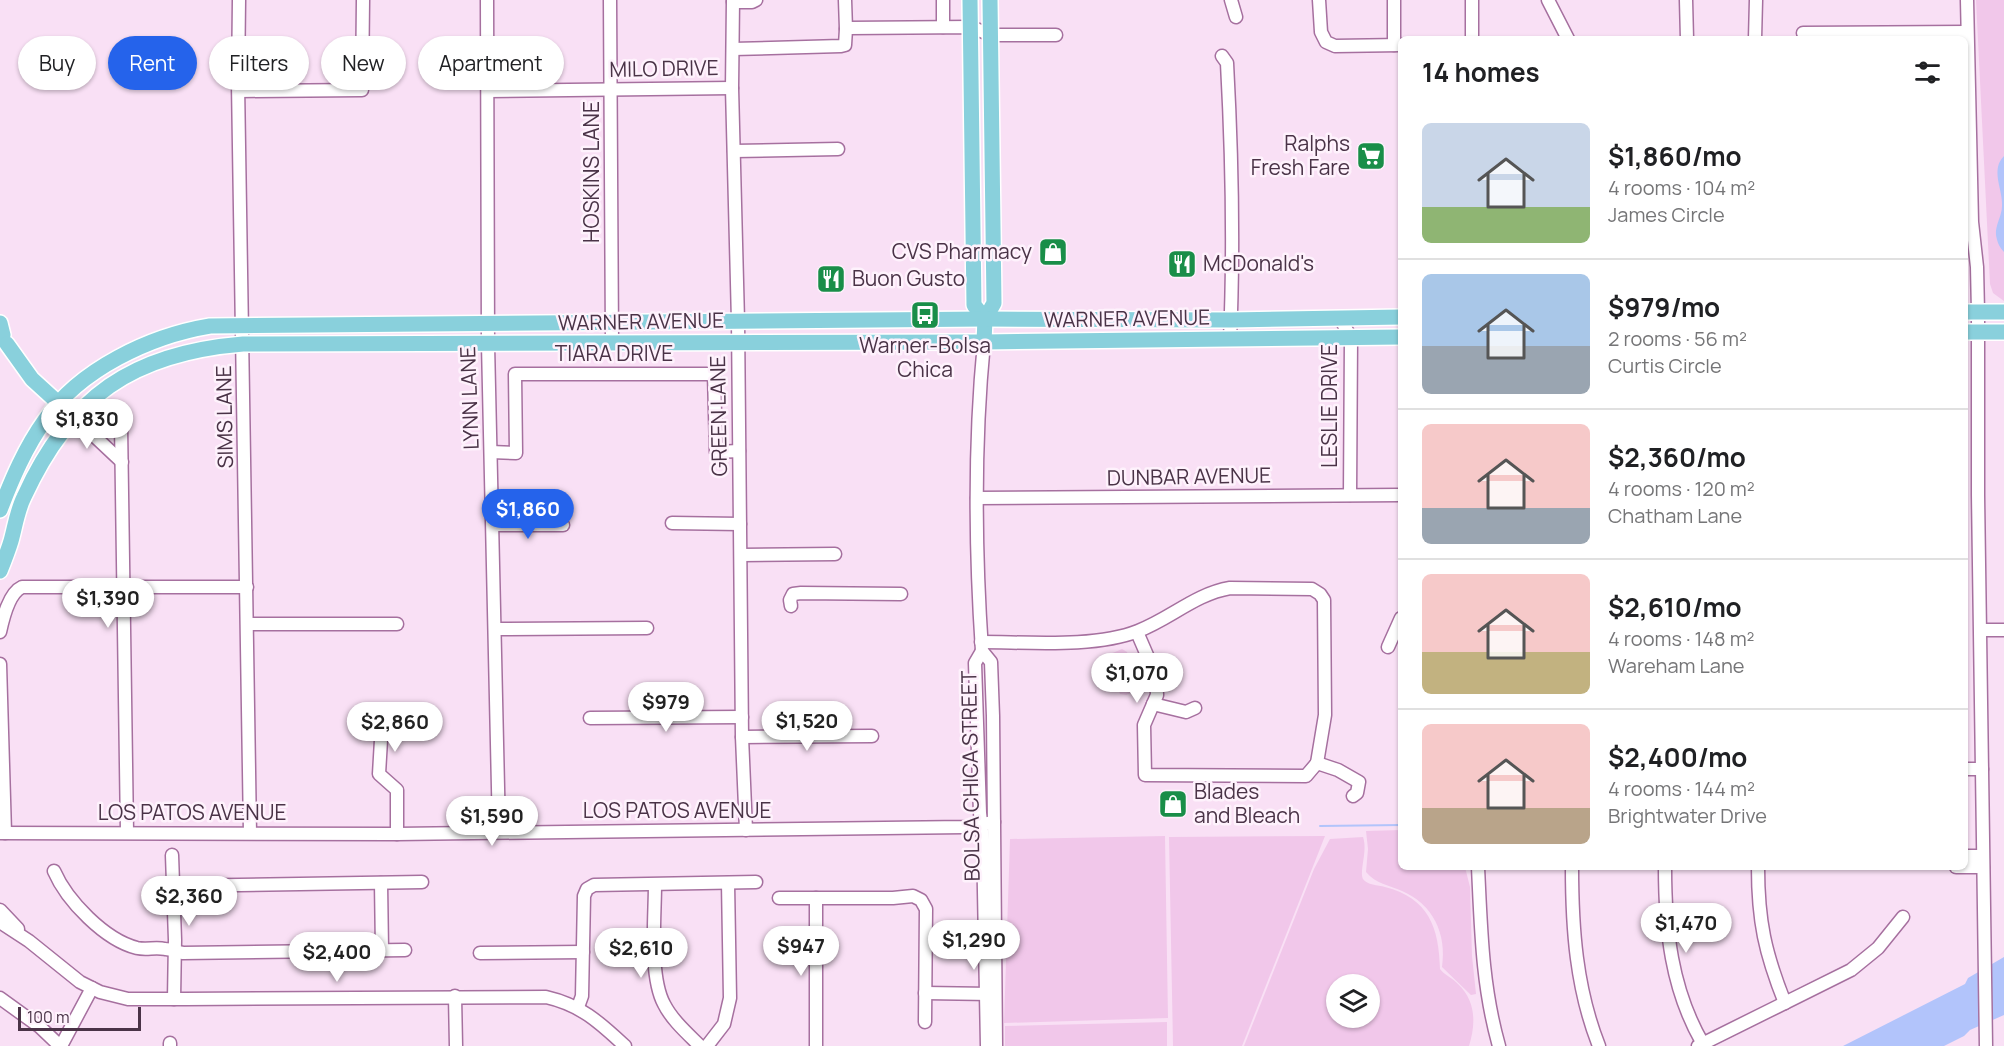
<!DOCTYPE html>
<html lang="en">
<head>
<meta charset="utf-8">
<style>
  :root { --surface:#fff; --page:#f6f6f6; --text:#202124; --muted:#757577; --line:#e0e0e0; --accent:#2563eb }
  body { margin:0; font-family:Manrope,sans-serif; background:var(--page); color:var(--text); height:100vh; display:flex; flex-direction:column; font-size:22px; white-space:nowrap }
  * { box-sizing:border-box; margin:0 }
  p { font-size:20px; color:var(--muted) }
  .icon { flex:none; width:33px; height:33px; fill:none; stroke:currentColor; stroke-width:2; stroke-linecap:round; stroke-linejoin:round }
  .map { position:relative; flex:1; overflow:hidden }
  .panel { position:absolute; left:1398px; top:36px; width:570px; height:834px; display:flex; flex-direction:column; background:var(--surface); border-radius:9px; box-shadow:0 2px 4px #0004 }
  .panel>* { flex:none }
  .guide { position:absolute; left:18px; top:36px; width:570px; height:54px; display:flex; gap:12px }
  .buttons { position:absolute; left:1326px; top:974px; display:grid; gap:12px }
  .buttons a { display:grid; place-items:center; width:54px; height:54px; border-radius:50%; background:var(--surface); box-shadow:0 2px 4px #0004; font-size:30px }
  .scale { position:absolute; left:18px; bottom:15px; width:123px; box-sizing:border-box; padding-left:6px; border:3px solid #4a3347; border-top:0; font-size:16px; line-height:21px; white-space:nowrap; color:#4a3347; -webkit-text-stroke:4px #fef2fc; paint-order:stroke }
  .price { position:absolute; translate:-50% -51px; padding:0 14px; border-radius:21px; background:#fff; color:#222; font-size:20px; line-height:39px; filter:drop-shadow(0 2px 3px #0008) }
  .price::after { content:''; position:absolute; left:50%; top:36px; width:18px; height:14px; margin-left:-9px; background:inherit; clip-path:polygon(0 0,100% 0,50% 100%) }
  .price.current { background:var(--accent); color:#fff }
  ul { padding:0; list-style:none }
  li { display:flex; align-items:center; gap:18px; height:150px; padding:0 24px }
  li+li { border-top:2px solid var(--line) }
  li span { display:grid; place-items:center; flex:none; width:168px; height:120px; border-radius:9px; color:#555 }
  li>.icon { margin-inline-start:auto }
  span .icon { width:72px; height:72px; fill:#fffc; stroke-width:1 }
  li b { font-size:26px }
  h2 { display:flex; justify-content:space-between; align-items:center; height:72px; padding:0 24px; font-size:26px }
  .chip { padding:0 21px; border-radius:27px; background:var(--surface); box-shadow:0 2px 4px #0004; font-size:21px; line-height:54px }
  .chip.current { background:var(--accent); color:#fff }
  .map>svg:first-child { display:block }
  .green { fill:#f1c7ea; fill-rule:evenodd }
  .water { fill:#b2c4fb }
  .lines { fill:none; stroke-linecap:round; stroke-linejoin:round }
  .stream { stroke:#b2c4fb; stroke-width:2 }
  .minor-casing { stroke:#a6709f; stroke-width:15 }
  .major-casing { stroke:#fff; stroke-width:18 }
  .minor { stroke:#fff; stroke-width:12 }
  .major { stroke:#89d0dc; stroke-width:15 }
  .labels { text-anchor:middle; stroke-width:5; stroke-linejoin:round; paint-order:stroke }
  .street-label { font-size:21px; fill:#4a3347; stroke:#fef2fc }
  .poi-label { font-size:21px; fill:#4a3347; stroke:#fef2fc; text-anchor:start }
</style>
</head>
<body>
<div class="map">
<svg width="2004" height="1046" viewBox="0 0 2004 1046">
  <rect width="100%" height="100%" fill="#f9e0f5"/>
  <!-- green -->
  <g class="green">
    <polygon points="1976,0 2004,0 2004,301 1993,293 1990,284"/>
    <polygon points="1122,649 1127,652 1141,686 1139,690 1126,695 1120,694 1106,660 1108,655"/>
    <path d="M1401,830V867H1465L1470,887L1472,956L1476,994L1471,995L1442,967C1447,934 1433,904 1402,891C1389,885 1376,884 1366,872L1368,849L1366,831Z"/>
    <polygon points="1165,836 1168,1018 1004,1023 1010,839"/>
    <polygon points="1325,836 1242,1046 1173,1046 1169,837"/>
    <path d="M1363,837C1368,851 1359,871 1363,879C1367,885 1378,885 1385,887C1429,898 1439,928 1440,969C1444,975 1453,978 1458,984C1476,1001 1476,1024 1469,1046H1244L1314,869L1330,839ZM1336,984H1370V1017H1336Z"/>
    <polygon points="1167,1022 1167,1046 1005,1046 1005,1026"/>
  </g>
  <!-- water -->
  <g class="water">
    <path d="M2004,156V252C1999,247 1997,241 1996,235C1995,225 2002,216 2002,206C2003,189 1990,170 2004,156Z"/>
    <polygon points="2004,957 2004,1015 1970,1030 1964,1036 1944,1046 1843,1046 1965,984 1968,978"/>
  </g>
  <g class="lines">
    <!-- stream -->
    <g class="stream">
      <polyline points="1965,820 1966,820"/>
      <polyline points="1320,826 1401,825"/>
    </g>
    <!-- minor casing -->
    <g class="minor-casing">
      <g id="minor">
        <polyline points="239,0 238,84 250,833"/>
        <polyline points="487,0 488,344 499,832"/>
        <polyline points="610,0 612,343"/>
        <polyline points="733,0 732,88 738,321 742,737 746,830"/>
        <polyline points="845,0 846,29"/>
        <polyline points="943,0 943,27"/>
        <polyline points="1231,0 1236,17"/>
        <polyline points="1319,0 1321,32 1326,42 1335,46 1401,45"/>
        <polyline points="1472,0 1472,39"/>
        <polyline points="1548,0 1568,39"/>
        <polyline points="1686,0 1687,39"/>
        <polyline points="1967,0 1972,222 1977,267 1978,312 1978,495 1986,1046"/>
        <polyline points="733,2 752,2 756,0"/>
        <polyline points="1803,33 1967,32"/>
        <polyline points="1755,39 1756,0"/>
        <polyline points="1394,45 1394,0"/>
        <polyline points="733,49 841,46 845,45 846,29 849,28 971,27 991,35 1056,35"/>
        <path d="M1222,56L1227,63C1232,155 1234,248 1230,339"/>
        <polyline points="239,91 362,90 363,0"/>
        <polyline points="488,91 732,88"/>
        <polyline points="734,151 838,149"/>
        <polyline points="1340,318 1351,338 1350,495"/>
        <path d="M984,342C974,444 975,548 982,651L991,662L993,716L996,1046"/>
        <polyline points="73,416 122,462"/>
        <polyline points="121,425 127,832"/>
        <polyline points="491,452 516,453 515,374 714,374 716,452 739,451"/>
        <polyline points="977,498 1401,495"/>
        <polyline points="672,523 740,524"/>
        <polyline points="493,525 563,525"/>
        <polyline points="741,555 835,554"/>
        <polyline points="791,606 790,600 793,594 801,593 901,594"/>
        <polyline points="248,624 397,624"/>
        <polyline points="496,629 647,628"/>
        <polyline points="1981,630 2004,630"/>
        <path d="M0,632C3,618 9,593 22,587H247"/>
        <polyline points="1137,632 1156,676 1157,695 1144,725 1145,775 1306,776 1317,763"/>
        <path d="M981,642C1028,642 1095,648 1138,631C1170,619 1195,594 1230,588L1312,589L1320,594L1324,600L1325,715L1317,763"/>
        <polyline points="1388,647 1401,618"/>
        <polyline points="982,651 975,663 980,813 983,840 987,1046"/>
        <polyline points="0,664 5,833"/>
        <polyline points="1153,704 1186,712 1195,708"/>
        <polyline points="590,718 742,717"/>
        <polyline points="382,723 379,774 397,790 397,834"/>
        <polyline points="742,737 872,736"/>
        <polyline points="1317,763 1338,770 1359,782 1357,793 1353,796"/>
        <polyline points="1965,769 1982,769"/>
        <polyline points="0,833 397,834 965,827 994,822"/>
        <polyline points="172,855 175,940 174,999"/>
        <polyline points="1965,856 1982,856"/>
        <path d="M1478,867C1481,929 1482,986 1499,1046"/>
        <path d="M1572,867C1572,928 1576,988 1599,1046"/>
        <path d="M1665,867C1665,929 1671,989 1703,1044"/>
        <path d="M1758,867C1758,921 1765,953 1785,1003"/>
        <polyline points="1956,867 1983,867"/>
        <path d="M54,871C67,901 105,940 137,948C146,950 156,947 165,949C171,949 177,952 183,953L405,950"/>
        <polyline points="381,883 382,950"/>
        <path d="M655,885C655,917 649,976 664,1004C672,1020 687,1033 700,1046"/>
        <polyline points="173,886 422,882"/>
        <polyline points="779,898 893,898 913,896 921,900 926,909 925,1022"/>
        <polyline points="816,898 816,1046"/>
        <polyline points="0,910 18,929"/>
        <path d="M0,922L29,941L80,982L100,992L128,999H185L546,997C581,1005 599,1022 625,1046"/>
        <polyline points="480,953 583,952"/>
        <polyline points="925,993 991,994"/>
        <polyline points="455,996 456,1046"/>
        <polyline points="0,998 40,1027 60,1046"/>
        <polyline points="578,1007 582,996 584,896 587,889 594,885 756,882"/>
        <polyline points="61,1046 92,988"/>
        <polyline points="170,1046 170,1043"/>
        <polyline points="707,1046 724,1024 730,998 728,883"/>
        <polyline points="1698,1046 1851,970 1878,948 1903,917"/>
      </g>
    </g>
    <!-- major casing -->
    <g class="major-casing">
      <g id="major">
        <polyline points="970,0 974,305 985,319"/>
        <polyline points="1965,312 2004,312"/>
        <polyline points="0,323 3,335"/>
        <polyline points="1965,332 2004,332"/>
        <polyline points="984,342 985,319 994,303 990,0"/>
        <polyline points="7,344 32,379 66,410"/>
        <path d="M0,510C12,479 25,448 45,420C80,369 150,336 210,326L985,319L1231,320L1401,317"/>
        <path d="M0,571C4,561 8,551 11,541C15,527 17,511 24,497C70,396 133,353 243,344L984,342L1401,337"/>
      </g>
    </g>
    <!-- minor -->
    <use href="#minor" class="minor"/>
    <!-- major -->
    <use href="#major" class="major"/>
  </g>
  <!-- icons -->
  <defs>
    <g id="supermarket-square" transform="scale(1.5)"><rect x="-9" y="-9" width="18" height="18" rx="4" fill="#198e48" stroke="#fef2fc"/><path d="M-6-5.5h2.5l.6 2H6L4.5 2H-2.5L-4.4-4H-6ZM-1.5 3.2a1.3 1.3 0 1 0 .1 0ZM3 3.2a1.3 1.3 0 1 0 .1 0Z" fill="#fff"/></g>
    <g id="shop-square" transform="scale(1.5)"><rect x="-9" y="-9" width="18" height="18" rx="4" fill="#198e48" stroke="#fef2fc"/><path d="M-5-2.5h2.3a2.7 3.5 0 0 1 5.4 0H5L5.5 6h-11ZM-1.5-2.5h3a1.5 2.3 0 0 0-3 0Z" fill="#fff"/></g>
    <g id="restaurant-square" transform="scale(1.5)"><rect x="-9" y="-9" width="18" height="18" rx="4" fill="#198e48" stroke="#fef2fc"/><path d="M-5-6h1v4h1v-4h1v4h1v-4h1v5L-1.5 .5V6h-2V.5L-5-1ZM5-6V6H3V1.5H1.5Q1.5-4 5-6Z" fill="#fff"/></g>
    <g id="bus-square" transform="scale(1.5)"><rect x="-9" y="-9" width="18" height="18" rx="4" fill="#198e48" stroke="#fef2fc"/><path d="M-5-6H5V4H4V6H2V4H-2V6H-4V4H-5ZM-3.5-4V0h7V-4ZM-3.5 1.2v1.5H-2V1.2ZM2 1.2v1.5H3.5V1.2Z" fill="#fff"/></g>
  </defs>
  <g fill-rule="evenodd">
    <use href="#supermarket-square" x="1371" y="156"/>
    <use href="#shop-square" x="1053" y="252"/>
    <use href="#restaurant-square" x="1182" y="264"/>
    <use href="#restaurant-square" x="831" y="279"/>
    <use href="#bus-square" x="925" y="315"/>
    <use href="#shop-square" x="1173" y="804"/>
  </g>
  <g class="labels">
    <!-- street labels -->
    <g class="street-label">
      <text transform="translate(664 69) rotate(-1)" y="7">MILO DRIVE</text>
      <text transform="translate(592 172) rotate(-90)" y="7">HOSKINS LANE</text>
      <text transform="translate(1127 319) rotate(-1)" y="7">WARNER AVENUE</text>
      <text transform="translate(641 322) rotate(-1)" y="7">WARNER AVENUE</text>
      <text x="614" y="361">TIARA DRIVE</text>
      <text transform="translate(470 398) rotate(-92)" y="7">LYNN LANE</text>
      <text transform="translate(1330 406) rotate(-90)" y="7">LESLIE DRIVE</text>
      <text transform="translate(719 416) rotate(-91)" y="7">GREEN LANE</text>
      <text transform="translate(225 417) rotate(-91)" y="7">SIMS LANE</text>
      <text transform="translate(1189 477) rotate(-1)" y="7">DUNBAR AVENUE</text>
      <text transform="translate(971 776) rotate(-91)" y="7">BOLSA CHICA STREET</text>
      <text x="677" y="818">LOS PATOS AVENUE</text>
      <text x="192" y="820">LOS PATOS AVENUE</text>
    </g>
    <!-- poi labels -->
    <g class="poi-label">
      <text x="1350" y="151" text-anchor="end">Ralphs<tspan x="1350" dy="24">Fresh Fare</tspan></text>
      <text x="1032" y="259" text-anchor="end">CVS Pharmacy</text>
      <text x="1203" y="271">McDonald's</text>
      <text x="852" y="286">Buon Gusto</text>
      <text x="925" y="353" text-anchor="middle">Warner-Bolsa<tspan x="925" dy="24">Chica</tspan></text>
      <text x="1194" y="799">Blades<tspan x="1194" dy="24">and Bleach</tspan></text>
    </g>
  </g>
</svg>
<div class="buttons">
<a><svg class="icon" aria-label="layers" viewBox="0 0 24 24"><path d="M12 4l9 5-9 5-9-5zM3 14l9 5 9-5"/></svg></a>
</div>
<div class="scale">100 m</div>
<b class="price" style="left:87px;top:450px">$1,830</b>
<b class="price current" style="left:528px;top:540px">$1,860</b>
<b class="price" style="left:108px;top:629px">$1,390</b>
<b class="price" style="left:1137px;top:704px">$1,070</b>
<b class="price" style="left:666px;top:733px">$979</b>
<b class="price" style="left:807px;top:752px">$1,520</b>
<b class="price" style="left:395px;top:753px">$2,860</b>
<b class="price" style="left:492px;top:847px">$1,590</b>
<b class="price" style="left:189px;top:927px">$2,360</b>
<b class="price" style="left:1686px;top:954px">$1,470</b>
<b class="price" style="left:974px;top:971px">$1,290</b>
<b class="price" style="left:801px;top:977px">$947</b>
<b class="price" style="left:641px;top:979px">$2,610</b>
<b class="price" style="left:337px;top:983px">$2,400</b>
<div class="guide">
<a class="chip">Buy</a>
<a class="chip current">Rent</a>
<a class="chip">Filters</a>
<a class="chip">New</a>
<a class="chip">Apartment</a>
</div>
<section class="panel">
<h2>14 homes<svg class="icon" aria-label="filters" viewBox="0 0 24 24"><path d="M4 7h16M4 17h16"/><circle cx="9" cy="7" r="2"/><circle cx="15" cy="17" r="2"/></svg></h2>
<ul>
<li><span style="background:linear-gradient(#c9d6e8 70%,#8fb573 0)"><svg class="icon" aria-label="home" viewBox="0 0 24 24"><path d="M3 11l9-7 9 7M6 9v11h12V9"/></svg></span><div><b>$1,860/mo</b><p>4 rooms · 104 m²</p><p>James Circle</p></div></li>
<li><span style="background:linear-gradient(#a9c7e8 60%,#9aa5b1 0)"><svg class="icon" aria-label="home" viewBox="0 0 24 24"><path d="M3 11l9-7 9 7M6 9v11h12V9"/></svg></span><div><b>$979/mo</b><p>2 rooms · 56 m²</p><p>Curtis Circle</p></div></li>
<li><span style="background:linear-gradient(#f6c9c9 70%,#9aa5b1 0)"><svg class="icon" aria-label="home" viewBox="0 0 24 24"><path d="M3 11l9-7 9 7M6 9v11h12V9"/></svg></span><div><b>$2,360/mo</b><p>4 rooms · 120 m²</p><p>Chatham Lane</p></div></li>
<li><span style="background:linear-gradient(#f6c9c9 65%,#c2b280 0)"><svg class="icon" aria-label="home" viewBox="0 0 24 24"><path d="M3 11l9-7 9 7M6 9v11h12V9"/></svg></span><div><b>$2,610/mo</b><p>4 rooms · 148 m²</p><p>Wareham Lane</p></div></li>
<li><span style="background:linear-gradient(#f6c9c9 70%,#b9a48a 0)"><svg class="icon" aria-label="home" viewBox="0 0 24 24"><path d="M3 11l9-7 9 7M6 9v11h12V9"/></svg></span><div><b>$2,400/mo</b><p>4 rooms · 144 m²</p><p>Brightwater Drive</p></div></li>
</ul>
</section>
</div>
</body>
</html>
